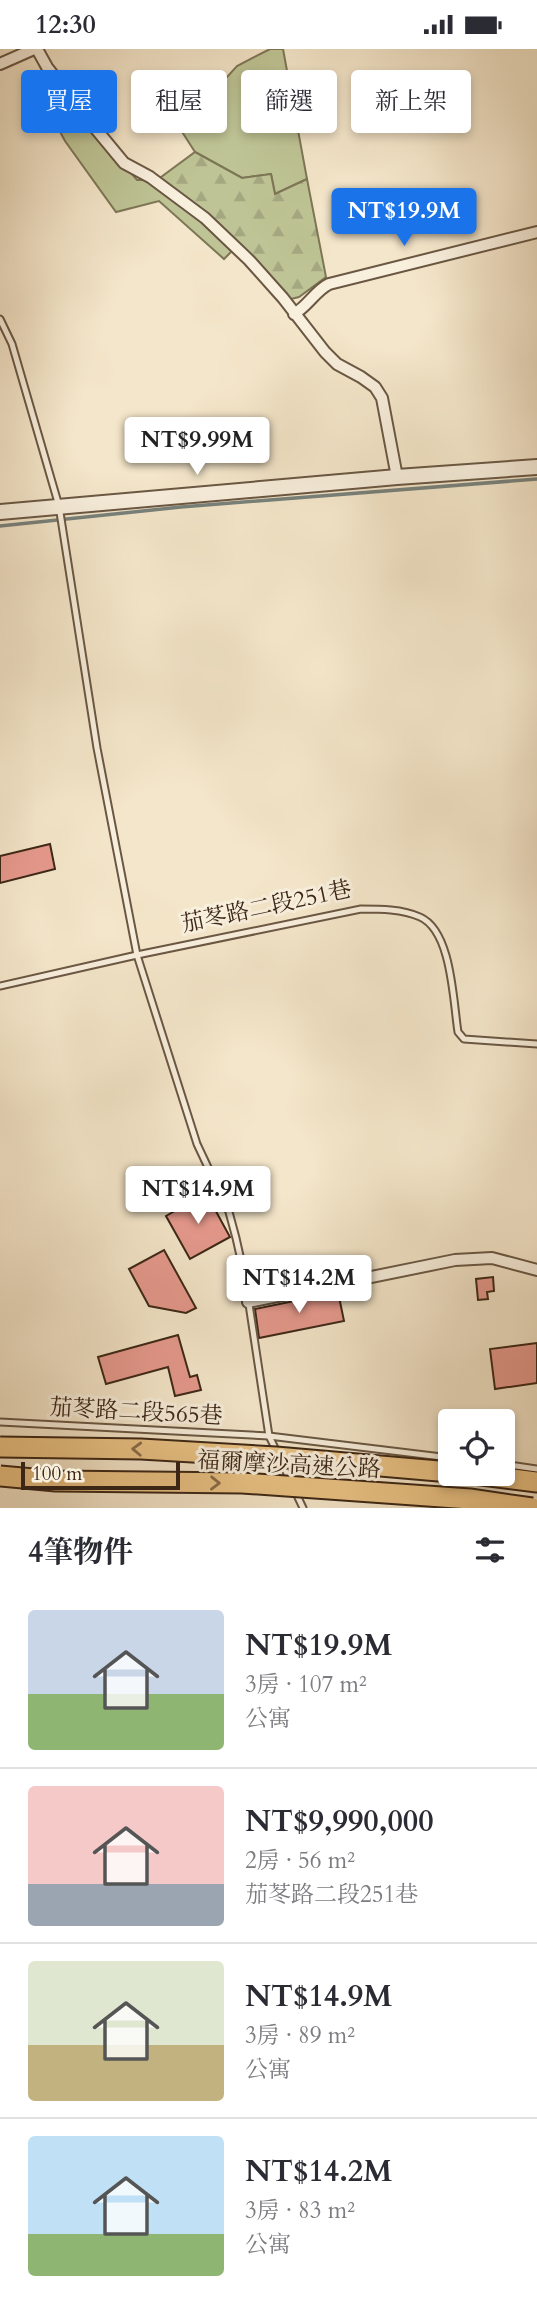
<!DOCTYPE html>
<html lang="zh-TW">
<head>
<meta charset="utf-8">
<style>
  :root { --surface:#fff; --page:#f7f7f7; --text:#2b2b33; --muted:#7c7c81; --line:#e1e1e2; --accent:#1a73e8 }
  body { margin:0; font-family:Cardo,"Noto Serif TC",serif; background:var(--page); color:var(--text); height:100vh; display:flex; flex-direction:column; font-size:26px; white-space:nowrap }
  * { box-sizing:border-box; margin:0 }
  p { font-size:23px; color:var(--muted) }
  .icon { flex:none; width:38px; height:38px; fill:none; stroke:currentColor; stroke-width:2; stroke-linecap:round; stroke-linejoin:round }
  .map { position:relative; height:1459px; overflow:hidden }
  .panel { display:flex; flex-direction:column; background:var(--surface); flex:1 }
  .panel>* { flex:none }
  .banner { position:absolute; left:21px; top:21px; width:495px; height:63px; display:flex; gap:14px }
  .tools { position:absolute; left:438px; top:1360px; display:grid; gap:14px }
  .tools a { display:grid; place-items:center; width:77px; height:77px; border-radius:7px; background:var(--surface); box-shadow:0 4px 10px #0003; font-size:35px }
  .scale { position:absolute; left:21px; bottom:18px; width:159px; box-sizing:border-box; padding-left:7px; border:4px solid #3c2716; border-top:0; font-size:19px; line-height:24px; white-space:nowrap; color:#3c2716; -webkit-text-stroke:5px #f8efdd; paint-order:stroke }
  .price { position:absolute; translate:-50% -60px; padding:0 16px; border-radius:7px; background:#fff; color:#222; font-size:23px; line-height:46px; filter:drop-shadow(0 2px 4px #0008) }
  .price::after { content:''; position:absolute; left:50%; top:42px; width:21px; height:16px; margin-left:-10px; background:inherit; clip-path:polygon(0 0,100% 0,50% 100%) }
  .price.active { background:var(--accent); color:#fff }
  ul { padding:0; list-style:none }
  li { display:flex; align-items:center; gap:21px; height:175px; padding:0 28px }
  li+li { border-top:2px solid var(--line) }
  li span { display:grid; place-items:center; flex:none; width:196px; height:140px; border-radius:7px; color:#555 }
  li>.icon { margin-inline-start:auto }
  span .icon { width:84px; height:84px; fill:#fffc; stroke-width:1 }
  li b { font-size:30px }
  h2 { display:flex; justify-content:space-between; align-items:center; height:84px; padding:0 28px; font-size:30px }
  .pill { padding:0 24px; border-radius:7px; background:var(--surface); box-shadow:0 4px 10px #0003; font-size:24px; line-height:63px }
  .pill.active { background:var(--accent); color:#fff }
  .status { display:flex; justify-content:space-between; align-items:center; height:49px; padding:0 35px; background:var(--surface); direction:ltr }
  .status svg { height:19px; fill:currentColor }
  .map>svg:first-child { display:block }
  .green { fill:#bec495; stroke:#7d7656; stroke-width:2 }
  .forest { fill:url(#forest-firs); stroke:#7d7656; stroke-width:2 }
  .lines { fill:none; stroke-linecap:round; stroke-linejoin:round }
  .stream { stroke:#77817b; stroke-width:3.5 }
  .building { fill:#e6998d; stroke:#3c2716; stroke-width:2 }
  .service-casing { stroke:#6a5743; stroke-width:9 }
  .minor-casing { stroke:#6a5743; stroke-width:14 }
  .tertiary-casing { stroke:#6a5743; stroke-width:18 }
  .motorway-casing { stroke:#3c2716; stroke-width:23 }
  .service { stroke:#f8efdd; stroke-width:5 }
  .minor { stroke:#f8efdd; stroke-width:10 }
  .tertiary { stroke:#f8efdd; stroke-width:14 }
  .motorway { stroke:#eac385; stroke-width:19 }
  .motorway-bridge-casing { stroke:#3c2716; stroke-width:23; stroke-linecap:butt }
  .motorway-bridge { stroke:#eac385; stroke-width:19 }
  .oneway { stroke:#8a6d48 }
  .labels { text-anchor:middle; stroke-width:6; stroke-linejoin:round; paint-order:stroke }
  .street-label { font-size:23px; fill:#3c2716; stroke:#f8efdd }
</style>
</head>
<body>
<div class="status"><b>12:30</b><svg viewBox="0 0 49 12"><path d="M0 12V9h3v3zM5 12V6h3v6zM10 12V3h3v9zM15 12V0h3v12zM26 1h20v11H26zM47 4h2v5h-2z"/></svg></div>
<div class="map">
<svg width="537" height="1459" viewBox="0 0 537 1459">
  <defs>
    <pattern id="forest-firs" width="22" height="20" patternUnits="userSpaceOnUse" patternTransform="scale(1.75)"><rect width="22" height="20" fill="#bec495"/><path d="M5 1l3.5 6h-7zM16 11l3.5 6h-7z" fill="#a4a880"/></pattern>
  </defs>
  <rect width="100%" height="100%" fill="#f4e6ca"/>
  <filter id="stains"><feTurbulence type="fractalNoise" baseFrequency=".00286" numOctaves="4"/><feColorMatrix values="0 0 0 0 .2 0 0 0 0 .09 0 0 0 0 .02 0 0 0 .5 -.17"/></filter>
  <radialGradient id="worn" r=".72"><stop offset=".6" stop-color="#630" stop-opacity="0"/><stop offset="1" stop-color="#630" stop-opacity=".3"/></radialGradient>
  <!-- green -->
  <g class="green">
    <polygon points="270,0 283,0 307,130 275,145 271,125 242,129 195,103 170,64 208,49 237,17"/>
    <polygon points="55,35 137,131 149,131 202,171 233,201 224,210 159,152 116,163 65,92 37,40"/>
  </g>
  <!-- forest -->
  <polygon class="forest" points="195,103 242,129 271,125 275,145 307,130 326,228 299,248 287,251 245,203 153,134"/>
  <g class="lines">
    <!-- stream -->
    <polyline class="stream" points="0,477 181,458 537,430"/>
  </g>
  <!-- building -->
  <g class="building">
    <polygon points="50,795 55,820 0,834 0,807"/>
    <polygon points="206,1144 230,1188 190,1210 166,1167"/>
    <polygon points="164,1201 196,1259 186,1264 149,1257 129,1220"/>
    <polygon points="493,1228 494,1242 487,1243 488,1250 478,1251 476,1230"/>
    <polygon points="338,1243 344,1272 259,1289 255,1260"/>
    <polygon points="178,1286 190,1328 197,1326 201,1341 175,1347 168,1318 106,1335 98,1308"/>
    <polygon points="537,1294 537,1334 495,1340 490,1300"/>
  </g>
  <g class="lines">
    <!-- service casing -->
    <g class="service-casing">
      <g id="service">
        <polyline points="0,270 12,295 59,457 97,699 137,906 197,1095 229,1163 236,1189 245,1229 269,1387 278,1405"/>
        <path d="M0,937L137,906L361,860C380,860 402,860 420,868C452,882 453,952 458,983L464,990L537,995"/>
        <polyline points="0,1373 269,1387 450,1409"/>
        <polyline points="282,1414 291,1433"/>
        <polyline points="502,1415 537,1420"/>
        <polyline points="295,1442 303,1459"/>
      </g>
    </g>
    <!-- minor casing -->
    <g class="minor-casing">
      <g id="minor">
        <polyline points="37,0 47,18 81,62 124,114 150,128 205,169 249,211 283,249 325,303 337,315 361,328 375,338 382,349 397,428"/>
        <polyline points="0,15 34,0"/>
        <path d="M294,265C308,257 315,242 329,235L537,183"/>
        <polyline points="248,1253 455,1211 492,1209 537,1221"/>
      </g>
    </g>
    <!-- tertiary casing -->
    <g class="tertiary-casing">
      <polyline id="tertiary" points="0,463 397,428 537,418"/>
    </g>
    <!-- motorway casing -->
    <g class="motorway-casing">
      <polyline id="motorway" points="466,1424 537,1433"/>
    </g>
    <!-- service -->
    <use href="#service" class="service"/>
    <!-- minor -->
    <use href="#minor" class="minor"/>
    <!-- tertiary -->
    <use href="#tertiary" class="tertiary"/>
    <!-- motorway -->
    <use href="#motorway" class="motorway"/>
    <!-- motorway-bridge casing -->
    <g class="motorway-bridge-casing">
      <g id="motorway-bridge">
        <polyline points="0,1398 141,1400 276,1408 450,1423"/>
        <polyline points="0,1427 56,1432 242,1434 470,1450 532,1459"/>
      </g>
    </g>
    <!-- motorway-bridge -->
    <use href="#motorway-bridge" class="motorway-bridge"/>
  </g>
  <!-- one-way arrows -->
  <defs><path id="oneway-chevron" d="M-2-3.5L2.5 0L-2 3.5" fill="none" stroke-width="1.6" stroke-linecap="round" stroke-linejoin="round" transform="scale(1.75)"/></defs>
  <g class="oneway">
    <use href="#oneway-chevron" transform="translate(137 1400) rotate(-178)"/>
    <use href="#oneway-chevron" transform="translate(215 1434) rotate(1)"/>
  </g>
  <g class="labels">
    <!-- street labels -->
    <g class="street-label">
      <text transform="translate(266 857) rotate(-12)" y="8">茄苳路二段251巷</text>
      <text transform="translate(136 1362) rotate(3)" y="8">茄苳路二段565巷</text>
      <text transform="translate(289 1415) rotate(3)" y="8">福爾摩沙高速公路</text>
    </g>
  </g>
  <rect width="100%" height="100%" filter="url(#stains)"/>
  <rect width="100%" height="100%" fill="url(#worn)"/>
</svg>
<div class="tools">
<a><svg class="icon" aria-label="locate" viewBox="0 0 24 24"><circle cx="12" cy="12" r="6"/><path d="M12 2v4M12 18v4M2 12h4M18 12h4"/></svg></a>
</div>
<div class="scale">100 m</div>
<b class="price active" style="left:404px;top:199px">NT$19.9M</b>
<b class="price" style="left:197px;top:428px">NT$9.99M</b>
<b class="price" style="left:198px;top:1177px">NT$14.9M</b>
<b class="price" style="left:299px;top:1266px">NT$14.2M</b>
<div class="banner">
<a class="pill active">買屋</a>
<a class="pill">租屋</a>
<a class="pill">篩選</a>
<a class="pill">新上架</a>
</div>
</div>
<section class="panel">
<h2>4筆物件<svg class="icon" aria-label="filters" viewBox="0 0 24 24"><path d="M4 7h16M4 17h16"/><circle cx="9" cy="7" r="2"/><circle cx="15" cy="17" r="2"/></svg></h2>
<ul>
<li><span style="background:linear-gradient(#c9d6e8 60%,#8fb573 0)"><svg class="icon" aria-label="home" viewBox="0 0 24 24"><path d="M3 11l9-7 9 7M6 9v11h12V9"/></svg></span><div><b>NT$19.9M</b><p>3房 · 107 m²</p><p>公寓</p></div></li>
<li><span style="background:linear-gradient(#f6c9c9 70%,#9aa5b1 0)"><svg class="icon" aria-label="home" viewBox="0 0 24 24"><path d="M3 11l9-7 9 7M6 9v11h12V9"/></svg></span><div><b>NT$9,990,000</b><p>2房 · 56 m²</p><p>茄苳路二段251巷</p></div></li>
<li><span style="background:linear-gradient(#dfe7d0 60%,#c2b280 0)"><svg class="icon" aria-label="home" viewBox="0 0 24 24"><path d="M3 11l9-7 9 7M6 9v11h12V9"/></svg></span><div><b>NT$14.9M</b><p>3房 · 89 m²</p><p>公寓</p></div></li>
<li><span style="background:linear-gradient(#bfe0f5 70%,#8fb573 0)"><svg class="icon" aria-label="home" viewBox="0 0 24 24"><path d="M3 11l9-7 9 7M6 9v11h12V9"/></svg></span><div><b>NT$14.2M</b><p>3房 · 83 m²</p><p>公寓</p></div></li>
</ul>
</section>
</body>
</html>
